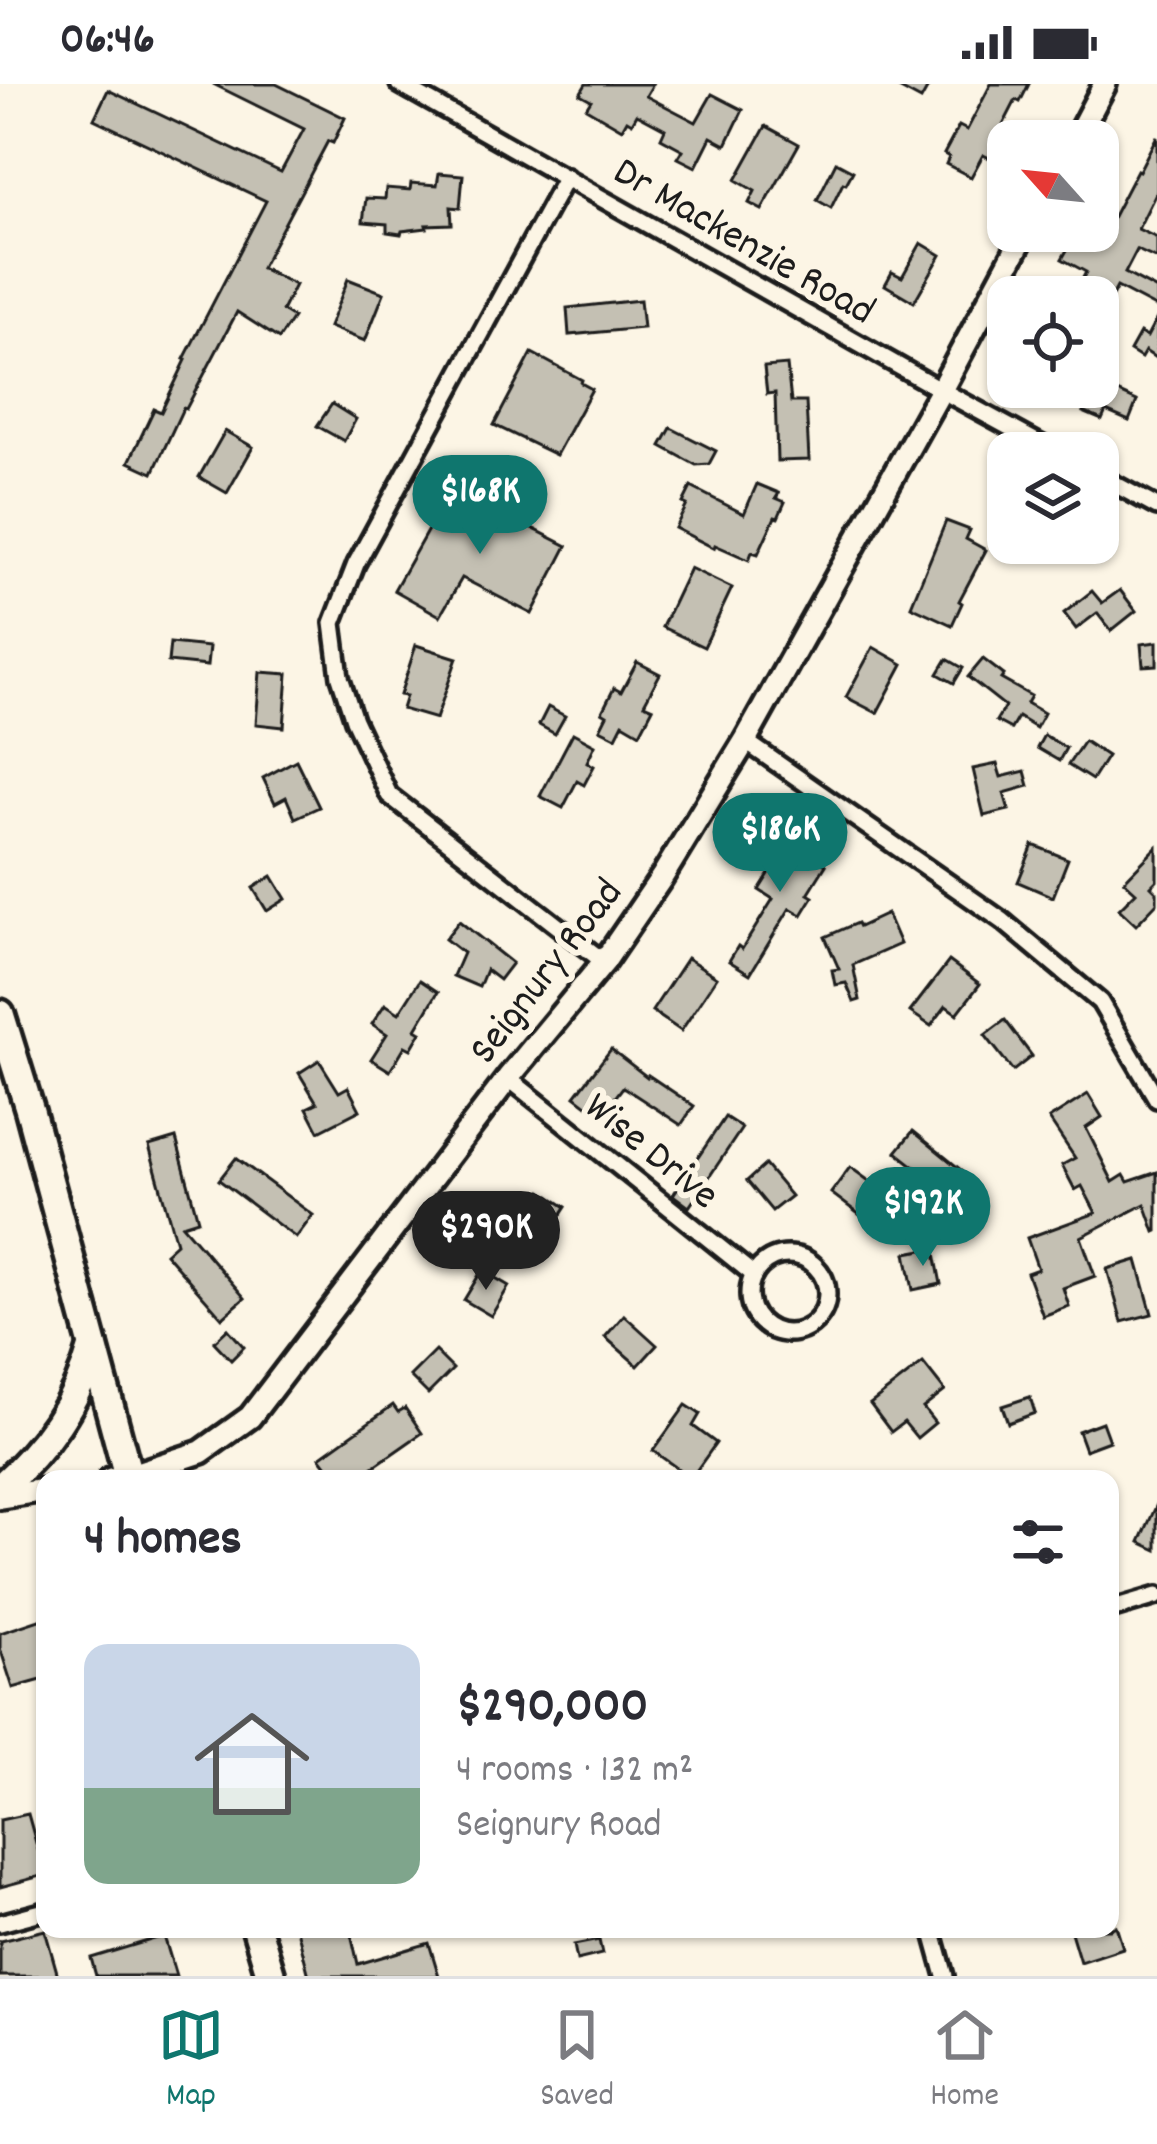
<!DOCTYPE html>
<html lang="en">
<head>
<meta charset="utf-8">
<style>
  :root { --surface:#fff; --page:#f7f7f7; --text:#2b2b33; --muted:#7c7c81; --line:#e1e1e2; --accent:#0f766e }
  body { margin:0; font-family:Dekko,sans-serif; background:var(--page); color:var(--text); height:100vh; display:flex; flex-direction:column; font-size:45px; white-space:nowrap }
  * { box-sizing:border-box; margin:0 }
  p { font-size:39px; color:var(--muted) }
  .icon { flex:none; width:66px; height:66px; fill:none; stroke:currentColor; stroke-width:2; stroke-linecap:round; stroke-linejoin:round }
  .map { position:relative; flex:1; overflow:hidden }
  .details { position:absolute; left:36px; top:1386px; width:1083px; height:468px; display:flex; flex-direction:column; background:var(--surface); border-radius:24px; box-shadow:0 3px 9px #0004 }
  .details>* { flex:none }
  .needle { width:78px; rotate:297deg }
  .tools { position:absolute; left:987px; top:36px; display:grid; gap:24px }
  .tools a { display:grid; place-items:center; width:132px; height:132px; border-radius:24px; background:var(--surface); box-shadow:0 3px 9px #0004; font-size:60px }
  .price { position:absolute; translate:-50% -102px; padding:0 27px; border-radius:42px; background:var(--accent); color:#fff; font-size:39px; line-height:78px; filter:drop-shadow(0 3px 6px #0008) }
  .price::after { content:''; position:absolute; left:50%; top:72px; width:36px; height:27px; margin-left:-18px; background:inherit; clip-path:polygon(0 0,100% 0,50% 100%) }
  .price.active { background:#222; color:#fff }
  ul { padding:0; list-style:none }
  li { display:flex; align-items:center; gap:36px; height:300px; padding:0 48px }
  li+li { border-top:3px solid var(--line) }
  li span { display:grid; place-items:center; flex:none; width:336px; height:240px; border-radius:24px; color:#555 }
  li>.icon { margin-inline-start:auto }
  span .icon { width:144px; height:144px; fill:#fffc; stroke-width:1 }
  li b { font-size:51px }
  h2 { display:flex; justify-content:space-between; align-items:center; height:144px; padding:0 48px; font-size:51px }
  .status { display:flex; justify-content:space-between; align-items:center; height:84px; padding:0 60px; background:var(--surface); direction:ltr }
  .status svg { height:33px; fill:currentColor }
  .tabs { display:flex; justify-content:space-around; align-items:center; height:168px; border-top:3px solid var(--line); background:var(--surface); font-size:33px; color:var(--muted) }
  .tabs a { display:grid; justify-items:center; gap:6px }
  .tabs .active { color:var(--accent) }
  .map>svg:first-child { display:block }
  .building { fill:#c4c0b3; stroke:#1c1c1c; stroke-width:3 }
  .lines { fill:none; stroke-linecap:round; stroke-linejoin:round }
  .street-casing { stroke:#1c1c1c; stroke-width:24 }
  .secondary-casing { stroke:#1c1c1c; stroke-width:30 }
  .highway-casing { stroke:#1c1c1c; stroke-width:36 }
  .street { stroke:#fcf5e5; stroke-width:15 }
  .secondary { stroke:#fcf5e5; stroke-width:21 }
  .highway { stroke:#fcf5e5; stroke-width:27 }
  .labels { text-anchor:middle; stroke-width:12; stroke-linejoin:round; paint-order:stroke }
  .street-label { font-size:42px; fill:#1c1c1c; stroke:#fcf5e5 }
</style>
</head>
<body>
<div class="status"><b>06:46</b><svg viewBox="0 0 49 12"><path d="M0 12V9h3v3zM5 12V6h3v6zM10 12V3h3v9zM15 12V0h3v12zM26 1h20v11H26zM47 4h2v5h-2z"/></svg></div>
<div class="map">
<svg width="1157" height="1892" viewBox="0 0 1157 1892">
  <rect width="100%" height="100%" fill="#fcf5e5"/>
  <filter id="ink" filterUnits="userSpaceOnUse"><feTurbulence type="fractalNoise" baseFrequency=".00833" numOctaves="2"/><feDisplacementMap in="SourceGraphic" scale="24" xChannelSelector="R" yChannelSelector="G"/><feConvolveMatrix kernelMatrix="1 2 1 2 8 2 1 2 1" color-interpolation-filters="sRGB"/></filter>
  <g filter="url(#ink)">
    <!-- building -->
    <g class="building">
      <polygon points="213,0 276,0 345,34 333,59 328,57 261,184 295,201 282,227 293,234 279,255 237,228 186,325 183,324 153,389 129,378 154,325 161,328 186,276 184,275 266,117 94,35 108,6 281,88 304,45"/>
      <polygon points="586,0 653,0 646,12 696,38 712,10 743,26 726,61 711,53 696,83 678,74 683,66 661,54 665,45 637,30 632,39 627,36 622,45 586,24 591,16 580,10"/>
      <polygon points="891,0 930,0 921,16"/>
      <polygon points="991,0 1029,0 1020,18 1016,16 998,51 1006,55 994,76 983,71 971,93 946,80 949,73 944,70 959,42 967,46"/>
      <polygon points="766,42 799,60 762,126 749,119 755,107 736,96"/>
      <polygon points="1157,52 1157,107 1138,145 1157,154 1157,175 1137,166 1125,189 1157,206 1157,224 1117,203 1098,239 1098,213 1073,213 1086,188 1062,175 1076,150 1098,161 1137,86 1139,87"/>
      <polygon points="836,78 853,87 846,100 843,99 831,124 817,116"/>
      <polygon points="439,89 463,91 460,124 451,123 452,140 426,141 427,144 402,147 401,150 387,148 387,140 363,138 366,114 385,115 386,104 410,106 411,99 437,101"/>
      <polygon points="921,159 941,171 914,218 885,201 892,188 902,193"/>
      <polygon points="348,195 384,209 365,257 329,243"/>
      <polygon points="640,216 643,244 569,251 567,224"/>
      <polygon points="1157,234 1157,275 1145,267 1141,274 1130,267 1140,249 1147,253"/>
      <polygon points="532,269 582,296 581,299 592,305 556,371 494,341"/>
      <polygon points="787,281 791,318 806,318 809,376 777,377 775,309 767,310 764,283"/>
      <polygon points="1089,303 1106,303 1137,317 1129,337 1106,327 1102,336 1083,328 1088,317 1083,315"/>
      <polygon points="332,320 356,335 344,357 317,342"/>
      <polygon points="671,344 716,367 709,380 696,381 661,362"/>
      <polygon points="225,347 253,363 227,409 199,393"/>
      <polygon points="757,400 779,409 776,414 785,418 778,434 775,433 758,470 752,468 749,476 715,461 714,464 675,444 687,421 683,419 691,403 744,430"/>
      <polygon points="452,403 567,462 532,530 462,494 440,532 394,506"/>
      <polygon points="946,437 970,446 966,455 986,466 959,517 962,519 952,541 911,522"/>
      <polygon points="690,484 732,504 704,563 662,543"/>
      <polygon points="1120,506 1136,527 1111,547 1097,529 1076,545 1064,529 1092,507 1102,519"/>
      <polygon points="1157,558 1157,581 1143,582 1141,560"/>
      <polygon points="170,559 209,563 207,582 168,578"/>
      <polygon points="416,561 457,574 436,635 402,625 406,612 400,611"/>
      <polygon points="873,563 903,580 877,629 846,613"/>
      <polygon points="947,575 963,584 954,599 938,590"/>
      <polygon points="983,575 1004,591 1001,595 1031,612 1027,619 1044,629 1036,644 1018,633 1011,645 996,637 1005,622 968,593"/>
      <polygon points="637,578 660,590 644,620 653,624 640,649 623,639 616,653 600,645 607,631 602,628 614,604 621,608"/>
      <polygon points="260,588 288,590 284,643 256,640"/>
      <polygon points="548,623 565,632 555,650 539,641"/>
      <polygon points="573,649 595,661 587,678 594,682 584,701 577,697 563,724 540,712"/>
      <polygon points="1044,651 1066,664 1059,677 1037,664"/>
      <polygon points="1084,657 1107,672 1092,696 1068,681"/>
      <polygon points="296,676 319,723 295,734 286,713 275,719 263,694"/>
      <polygon points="997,680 1001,693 1025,687 1029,702 1004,709 1009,726 984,732 973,685"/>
      <polygon points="770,746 826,781 808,810 813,813 802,831 790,824 750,890 729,877 738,862 742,865 773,815 759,806 777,777 759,765"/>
      <polygon points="1033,761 1068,775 1053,813 1018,798"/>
      <polygon points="1157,763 1157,796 1151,802 1157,808 1157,819 1136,841 1119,825 1136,808 1124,797"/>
      <polygon points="272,792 286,815 267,827 253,804"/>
      <polygon points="887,830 900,860 853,881 860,916 854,918 846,899 835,901 832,886 839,885 825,853 857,839 859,843"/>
      <polygon points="459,837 512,879 499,896 486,886 479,903 453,892 463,869 445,855"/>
      <polygon points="687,874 717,893 681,947 652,927"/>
      <polygon points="949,877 980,900 957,930 946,922 931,942 910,928"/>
      <polygon points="420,896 438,908 416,945 421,948 411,965 405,962 390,987 371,975 387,950 372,940 385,920 399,929"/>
      <polygon points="1005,936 1032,972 1013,987 985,951"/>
      <polygon points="611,965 647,993 648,991 694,1022 681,1041 623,1003 601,1032 575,1012"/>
      <polygon points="319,976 339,1008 348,1003 360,1026 319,1047 307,1024 317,1019 299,989"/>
      <polygon points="1088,1010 1102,1033 1086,1044 1113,1098 1124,1091 1128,1098 1157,1088 1157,1147 1155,1148 1145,1120 1081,1153 1095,1192 1063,1204 1069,1222 1043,1232 1027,1189 1038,1185 1027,1154 1096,1129 1082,1102 1075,1106 1062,1081 1075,1074 1049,1035"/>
      <polygon points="725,1033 742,1044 689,1123 673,1111"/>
      <polygon points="913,1047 961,1086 944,1106 896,1068"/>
      <polygon points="176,1054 198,1136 182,1141 245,1214 222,1234 165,1169 176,1159 149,1062"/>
      <polygon points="236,1074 313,1131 296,1154 219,1096"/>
      <polygon points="765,1081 791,1112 772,1127 747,1097"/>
      <polygon points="850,1083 887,1110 868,1137 831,1109"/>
      <polygon points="542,1107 566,1123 542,1160 518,1144"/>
      <polygon points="934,1164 941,1200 913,1206 906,1169"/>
      <polygon points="1137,1176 1152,1230 1122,1238 1107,1185"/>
      <polygon points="482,1186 509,1202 491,1232 464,1216"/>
      <polygon points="624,1231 657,1261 638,1282 605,1253"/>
      <polygon points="228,1245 244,1263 231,1276 214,1258"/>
      <polygon points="435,1267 453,1285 428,1310 410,1292"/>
      <polygon points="923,1279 945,1307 923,1324 935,1339 917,1354 904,1338 891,1348 870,1320"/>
      <polygon points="1030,1313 1035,1329 1008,1339 1002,1322"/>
      <polygon points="393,1321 398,1328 405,1324 422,1349 356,1395 337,1395 320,1373"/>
      <polygon points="686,1321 700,1330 693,1342 716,1359 691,1394 653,1367"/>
      <polygon points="1102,1338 1109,1357 1085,1366 1078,1347"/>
      <polygon points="1157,1420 1157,1466 1140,1458"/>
      <polygon points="45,1534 45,1595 13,1604 0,1564 0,1549"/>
      <polygon points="28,1730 45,1791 0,1803 0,1736"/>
      <polygon points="1116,1842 1123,1864 1080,1878 1070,1845 1110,1845"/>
      <polygon points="297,1845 350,1845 358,1880 429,1859 439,1892 309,1892"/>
      <polygon points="45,1846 58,1892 0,1892 0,1857"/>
      <polygon points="164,1852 176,1892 96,1892 91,1874"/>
      <polygon points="599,1856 602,1870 577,1876 574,1861"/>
    </g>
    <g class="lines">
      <!-- street casing -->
      <g class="street-casing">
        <g id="street">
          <polyline points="399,0 941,306 1057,369"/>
          <polyline points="566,93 356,480 333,539 340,593 354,636 389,711 604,878"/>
          <polyline points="1098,391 1157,423"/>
          <polyline points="745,657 1003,837 1100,918 1157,1015"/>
          <polyline points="508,994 754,1191"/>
          <circle cx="788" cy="1210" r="39"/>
          <polyline points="1110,1526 1157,1512"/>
          <polyline points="0,1839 45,1827"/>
          <polyline points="932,1845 945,1892"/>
        </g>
      </g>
      <!-- secondary casing -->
      <g class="secondary-casing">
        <g id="secondary">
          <polyline points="1075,57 1105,0"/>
          <polyline points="110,1395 128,1392 201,1368 250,1333 508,994 604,878 662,793 745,657 941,306 1026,147"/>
          <polyline points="0,1413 45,1406"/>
        </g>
      </g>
      <!-- highway casing -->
      <g class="highway-casing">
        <g id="highway">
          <polyline points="0,930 30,1027 129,1395"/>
          <path d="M0,1404C45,1364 77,1320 93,1262"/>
          <polyline points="257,1845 271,1892"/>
        </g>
      </g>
      <!-- street -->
      <use href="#street" class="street"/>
      <!-- secondary -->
      <use href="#secondary" class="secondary"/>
      <!-- highway -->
      <use href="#highway" class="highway"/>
    </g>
  </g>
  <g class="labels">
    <!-- street labels -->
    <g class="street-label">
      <text transform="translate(746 154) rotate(30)" y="15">Dr Mackenzie Road</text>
      <text transform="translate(543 885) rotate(-52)" y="15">Seignury Road</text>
      <text transform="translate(654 1064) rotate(39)" y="15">Wise Drive</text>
    </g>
  </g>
</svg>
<div class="tools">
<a><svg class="needle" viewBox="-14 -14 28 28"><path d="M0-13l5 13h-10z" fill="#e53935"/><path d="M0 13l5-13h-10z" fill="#7c7c81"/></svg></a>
<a><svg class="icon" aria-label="locate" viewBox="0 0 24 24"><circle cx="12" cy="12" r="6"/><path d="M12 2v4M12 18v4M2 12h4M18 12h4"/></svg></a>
<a><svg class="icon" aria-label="layers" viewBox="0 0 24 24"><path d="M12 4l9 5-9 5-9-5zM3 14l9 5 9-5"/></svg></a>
</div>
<b class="price" style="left:480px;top:473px">$168K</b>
<b class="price" style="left:780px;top:811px">$186K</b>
<b class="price" style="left:923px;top:1185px">$192K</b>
<b class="price active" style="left:486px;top:1209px">$290K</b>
<section class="details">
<h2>4 homes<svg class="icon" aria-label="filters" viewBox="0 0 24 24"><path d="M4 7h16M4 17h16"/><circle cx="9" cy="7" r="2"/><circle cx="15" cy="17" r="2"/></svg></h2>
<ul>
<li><span style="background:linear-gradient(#c9d6e8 60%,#7fa58c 0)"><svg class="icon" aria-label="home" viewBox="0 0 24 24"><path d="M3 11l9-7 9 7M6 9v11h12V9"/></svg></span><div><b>$290,000</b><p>4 rooms · 132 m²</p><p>Seignury Road</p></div></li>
</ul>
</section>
</div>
<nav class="tabs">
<a class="active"><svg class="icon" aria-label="map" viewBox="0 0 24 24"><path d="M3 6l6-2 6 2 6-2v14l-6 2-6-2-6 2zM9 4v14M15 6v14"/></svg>Map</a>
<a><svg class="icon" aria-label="saved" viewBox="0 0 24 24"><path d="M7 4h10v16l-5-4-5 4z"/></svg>Saved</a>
<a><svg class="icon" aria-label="home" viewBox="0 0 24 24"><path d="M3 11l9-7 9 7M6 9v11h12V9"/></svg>Home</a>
</nav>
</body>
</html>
